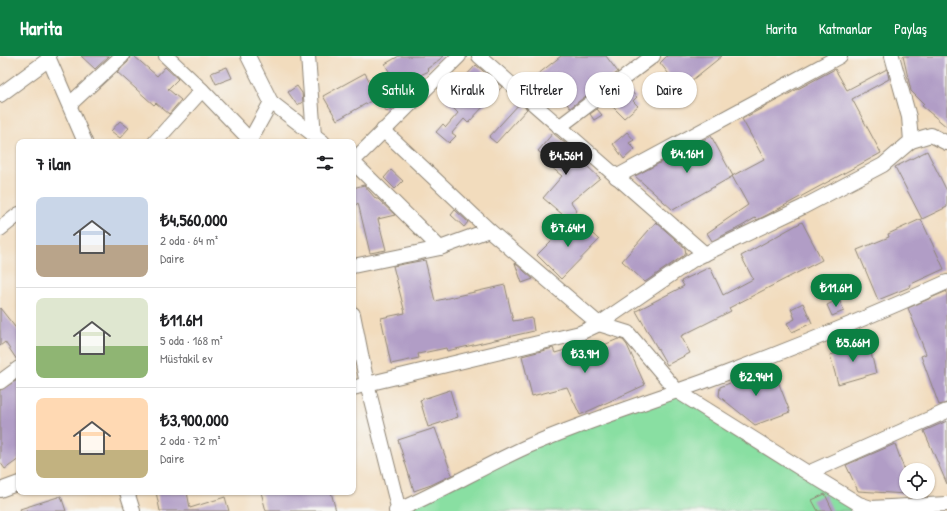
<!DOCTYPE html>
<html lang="tr">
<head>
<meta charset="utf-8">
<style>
  :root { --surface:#fff; --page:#f6f6f6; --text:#202124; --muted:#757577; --line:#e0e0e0; --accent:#0b8043 }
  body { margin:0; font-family:"Patrick Hand",sans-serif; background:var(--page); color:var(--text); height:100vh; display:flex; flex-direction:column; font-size:15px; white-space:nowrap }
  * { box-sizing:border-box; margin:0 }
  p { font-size:13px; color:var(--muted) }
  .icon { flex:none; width:22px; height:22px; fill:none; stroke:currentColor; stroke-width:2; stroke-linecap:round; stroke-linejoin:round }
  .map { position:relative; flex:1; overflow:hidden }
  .panel { position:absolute; left:16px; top:83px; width:340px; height:356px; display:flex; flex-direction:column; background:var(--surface); border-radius:8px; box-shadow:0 1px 3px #0004 }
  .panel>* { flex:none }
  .banner { position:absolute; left:368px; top:16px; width:380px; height:36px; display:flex; gap:8px }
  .fabs { position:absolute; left:899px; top:407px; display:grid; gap:8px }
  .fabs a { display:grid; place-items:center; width:36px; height:36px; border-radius:50%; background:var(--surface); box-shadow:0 1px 3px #0004; font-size:20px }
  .price { position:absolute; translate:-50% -34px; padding:0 9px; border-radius:14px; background:var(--accent); color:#fff; font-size:13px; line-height:26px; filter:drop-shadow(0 1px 2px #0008) }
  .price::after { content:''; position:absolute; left:50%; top:24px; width:12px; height:9px; margin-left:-6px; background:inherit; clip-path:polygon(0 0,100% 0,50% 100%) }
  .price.on { background:#222; color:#fff }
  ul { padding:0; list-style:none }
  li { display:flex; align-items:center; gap:12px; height:100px; padding:0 20px }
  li+li { border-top:1px solid var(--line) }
  li span { display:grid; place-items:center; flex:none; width:112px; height:80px; border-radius:8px; color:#555 }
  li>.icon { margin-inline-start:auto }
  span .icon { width:48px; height:48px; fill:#fffc; stroke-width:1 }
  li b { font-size:17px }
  h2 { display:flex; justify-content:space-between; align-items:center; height:48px; padding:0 20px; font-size:17px }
  .pill { padding:0 14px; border-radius:18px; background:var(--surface); box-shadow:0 1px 3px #0004; font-size:14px; line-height:36px }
  .pill.on { background:var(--accent); color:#fff }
  header { display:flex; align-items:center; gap:24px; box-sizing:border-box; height:56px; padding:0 20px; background:var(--accent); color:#fff }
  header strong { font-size:19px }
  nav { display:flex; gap:22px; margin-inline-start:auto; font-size:14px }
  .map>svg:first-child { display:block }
  .green { fill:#89dfa2; stroke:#5a8566 }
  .building { fill:#b19dc6 }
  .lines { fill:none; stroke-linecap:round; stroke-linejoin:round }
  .minor-casing { stroke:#8e8474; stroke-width:16 }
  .minor { stroke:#fff; stroke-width:14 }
</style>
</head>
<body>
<header>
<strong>Harita</strong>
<nav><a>Harita</a><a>Katmanlar</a><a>Paylaş</a></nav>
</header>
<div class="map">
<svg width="947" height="455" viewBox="0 0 947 455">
  <rect width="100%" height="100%" fill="#f6f6f2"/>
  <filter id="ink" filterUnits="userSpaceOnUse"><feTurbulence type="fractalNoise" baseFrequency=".025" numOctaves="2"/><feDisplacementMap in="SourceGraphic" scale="8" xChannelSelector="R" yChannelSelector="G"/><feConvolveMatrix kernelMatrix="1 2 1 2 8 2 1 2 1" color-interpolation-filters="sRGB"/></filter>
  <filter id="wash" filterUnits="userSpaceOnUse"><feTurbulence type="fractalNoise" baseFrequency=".012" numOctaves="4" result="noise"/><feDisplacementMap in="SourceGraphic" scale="16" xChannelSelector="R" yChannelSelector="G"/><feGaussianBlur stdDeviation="0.9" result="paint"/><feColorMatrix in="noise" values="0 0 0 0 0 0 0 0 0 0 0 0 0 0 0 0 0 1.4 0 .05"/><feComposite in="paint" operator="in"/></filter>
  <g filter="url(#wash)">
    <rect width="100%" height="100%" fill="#f2dcbd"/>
    <!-- green -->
    <polygon class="green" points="677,335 808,417 856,455 399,455 526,391"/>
    <g id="blocks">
      <!-- building -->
      <g class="building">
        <polygon points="81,0 109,0 95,13"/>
        <polygon points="130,0 134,0 157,20 165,11 178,23 168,33 181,44 169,58 156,47 154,49 117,16 128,6"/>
        <polygon points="399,0 444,0 427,13 429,15 397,30 385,8"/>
        <polygon points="561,0 606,0 618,16 570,52 550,23 535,35 528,26"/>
        <polygon points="667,0 722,0 681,33 660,7"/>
        <polygon points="903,0 947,0 947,71 922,50 924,48 911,35"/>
        <polygon points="476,9 502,31 468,67 464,63 452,77 456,80 449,87 436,76 443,68 446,71 458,57 444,43"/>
        <polygon points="227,11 232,22 216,28 211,17"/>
        <polygon points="835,13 847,34 887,13 889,23 852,43 881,97 767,159 757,164 755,162 742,170 712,185 707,177 748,149 732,120 764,103 742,63"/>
        <polygon points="365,17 378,41 337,64 323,40"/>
        <polygon points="297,30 302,37 303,46 297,49 288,36"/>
        <polygon points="630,35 637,41 633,45 638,50 624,62 613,51"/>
        <polygon points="388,41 395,50 387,56 381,48"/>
        <polygon points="520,47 527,53 496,87 489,81"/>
        <polygon points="597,53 602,59 594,64 590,58"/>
        <polygon points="120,65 129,72 120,82 111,75"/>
        <polygon points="627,76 634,84 629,87 635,93 624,103 613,88"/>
        <polygon points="553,77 580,100 578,102 600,122 571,146 577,155 569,164 543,142 562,120 550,110 553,107 538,95"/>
        <polygon points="711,80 733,120 673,154 635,120"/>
        <polygon points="927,95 947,135 947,151 922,163 895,111"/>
        <polygon points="391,114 403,125 395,133 384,122"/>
        <polygon points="364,129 376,143 378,143 395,159 378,163 386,194 370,197 358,147 353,151 353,132"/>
        <polygon points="455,154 468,166 464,171 451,159"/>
        <polygon points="575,161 599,184 561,223 537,199"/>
        <polygon points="921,163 944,213 909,229 910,231 878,244 857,194 889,181 888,178"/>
        <polygon points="656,166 685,192 686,198 645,226 622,205"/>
        <polygon points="802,166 822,204 729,252 731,255 681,280 690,297 667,309 636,255 684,230 681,225 710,211 723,239 753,223 741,200"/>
        <polygon points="425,204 435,245 505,229 513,265 532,262 534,275 447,295 446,292 418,298 419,302 391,308 381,262 405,257 393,210"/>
        <polygon points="515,207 533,223 522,227"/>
        <polygon points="947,235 947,347 939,349 921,300 926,298 908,252"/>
        <polygon points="839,243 844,255 832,260 827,249"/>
        <polygon points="803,247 812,267 792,276 787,267 795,263 791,253"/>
        <polygon points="0,252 19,276 19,304 17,304 5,286 0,290"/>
        <polygon points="618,283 623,284 627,289 645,329 580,359 567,331 532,340 522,300 553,292 555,297 575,291 578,300"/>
        <polygon points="853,287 854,292 869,289 876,317 838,328 830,299 845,295 844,289"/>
        <polygon points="772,310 790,356 755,369 719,340 720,331"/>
        <polygon points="19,323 19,403 5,413 0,406 0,334"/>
        <polygon points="450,334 458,361 428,371 420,344"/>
        <polygon points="947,365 947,428 924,375"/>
        <polygon points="435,372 452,419 431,429 414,435 398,384"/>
        <polygon points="895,388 906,418 906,438 858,435 846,409"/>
        <polygon points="156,436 187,436 190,452 225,441 229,455 160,455"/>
        <polygon points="261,436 331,436 336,455 266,455"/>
        <polygon points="825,438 833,455 818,455 812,444"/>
        <polygon points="61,440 66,455 21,455 20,453"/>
      </g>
    </g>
  </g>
  <g filter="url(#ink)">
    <use href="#blocks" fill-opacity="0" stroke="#8e8474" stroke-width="1"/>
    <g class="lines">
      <!-- minor casing -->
      <g class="minor-casing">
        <g id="minor">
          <polyline points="248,0 271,46 249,86"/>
          <polyline points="308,0 314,80"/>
          <polyline points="479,0 705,198"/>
          <polyline points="49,3 85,86"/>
          <polyline points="202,34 252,86"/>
          <polyline points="0,39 49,3 48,0"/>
          <polyline points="271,46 323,86"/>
          <polyline points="70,48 122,0"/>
          <polyline points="559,71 653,0"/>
          <polyline points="383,74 489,174 599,268 628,277 677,335 808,417 947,355"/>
          <polyline points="911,85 931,79 947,87"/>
          <polyline points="155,86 202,34 166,0"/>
          <polyline points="353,105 459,0"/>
          <polyline points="353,106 440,192"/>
          <polyline points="616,121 840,0"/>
          <polyline points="0,173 19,158"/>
          <polyline points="353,210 440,192 489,174"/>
          <polyline points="353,258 367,328 580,277 599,268 694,203 803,151 883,109 911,85 909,61 892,0"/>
          <polyline points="0,326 19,312"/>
          <polyline points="353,332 367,328 399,455"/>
          <polyline points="808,417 859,448 871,452 947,448"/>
          <polyline points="0,434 19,427"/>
          <polyline points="127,436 133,455"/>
          <path d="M396,455C441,436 482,411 526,391C590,363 658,343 724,318C799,290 874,259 947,226"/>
        </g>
      </g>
      <!-- minor -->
      <use href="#minor" class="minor"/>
    </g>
  </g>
</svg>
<div class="fabs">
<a><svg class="icon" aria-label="locate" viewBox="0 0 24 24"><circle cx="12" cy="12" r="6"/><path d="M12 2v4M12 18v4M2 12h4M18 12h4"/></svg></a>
</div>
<b class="price" style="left:687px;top:118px">₺4.16M</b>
<b class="price on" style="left:566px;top:120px">₺4.56M</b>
<b class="price" style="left:568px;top:192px">₺7.64M</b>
<b class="price" style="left:836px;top:252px">₺11.6M</b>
<b class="price" style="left:853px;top:307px">₺5.66M</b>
<b class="price" style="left:585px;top:318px">₺3.9M</b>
<b class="price" style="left:756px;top:341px">₺2.94M</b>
<div class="banner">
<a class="pill on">Satılık</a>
<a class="pill">Kiralık</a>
<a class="pill">Filtreler</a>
<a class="pill">Yeni</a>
<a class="pill">Daire</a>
</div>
<section class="panel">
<h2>7 ilan<svg class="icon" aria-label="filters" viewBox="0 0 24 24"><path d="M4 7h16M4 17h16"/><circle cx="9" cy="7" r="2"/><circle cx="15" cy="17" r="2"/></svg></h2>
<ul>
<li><span style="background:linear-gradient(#c9d6e8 60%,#b9a48a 0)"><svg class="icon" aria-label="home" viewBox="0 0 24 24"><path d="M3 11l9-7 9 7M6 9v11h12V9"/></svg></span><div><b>₺4,560,000</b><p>2 oda · 64 m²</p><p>Daire</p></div></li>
<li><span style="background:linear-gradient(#dfe7d0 60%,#8fb573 0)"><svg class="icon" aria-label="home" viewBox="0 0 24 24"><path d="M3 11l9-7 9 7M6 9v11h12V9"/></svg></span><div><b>₺11.6M</b><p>5 oda · 168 m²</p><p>Müstakil ev</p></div></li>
<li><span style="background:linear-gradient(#ffd9b3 65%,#c2b280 0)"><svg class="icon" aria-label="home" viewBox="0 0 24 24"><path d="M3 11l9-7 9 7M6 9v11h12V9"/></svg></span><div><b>₺3,900,000</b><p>2 oda · 72 m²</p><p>Daire</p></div></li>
</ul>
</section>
</div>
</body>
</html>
